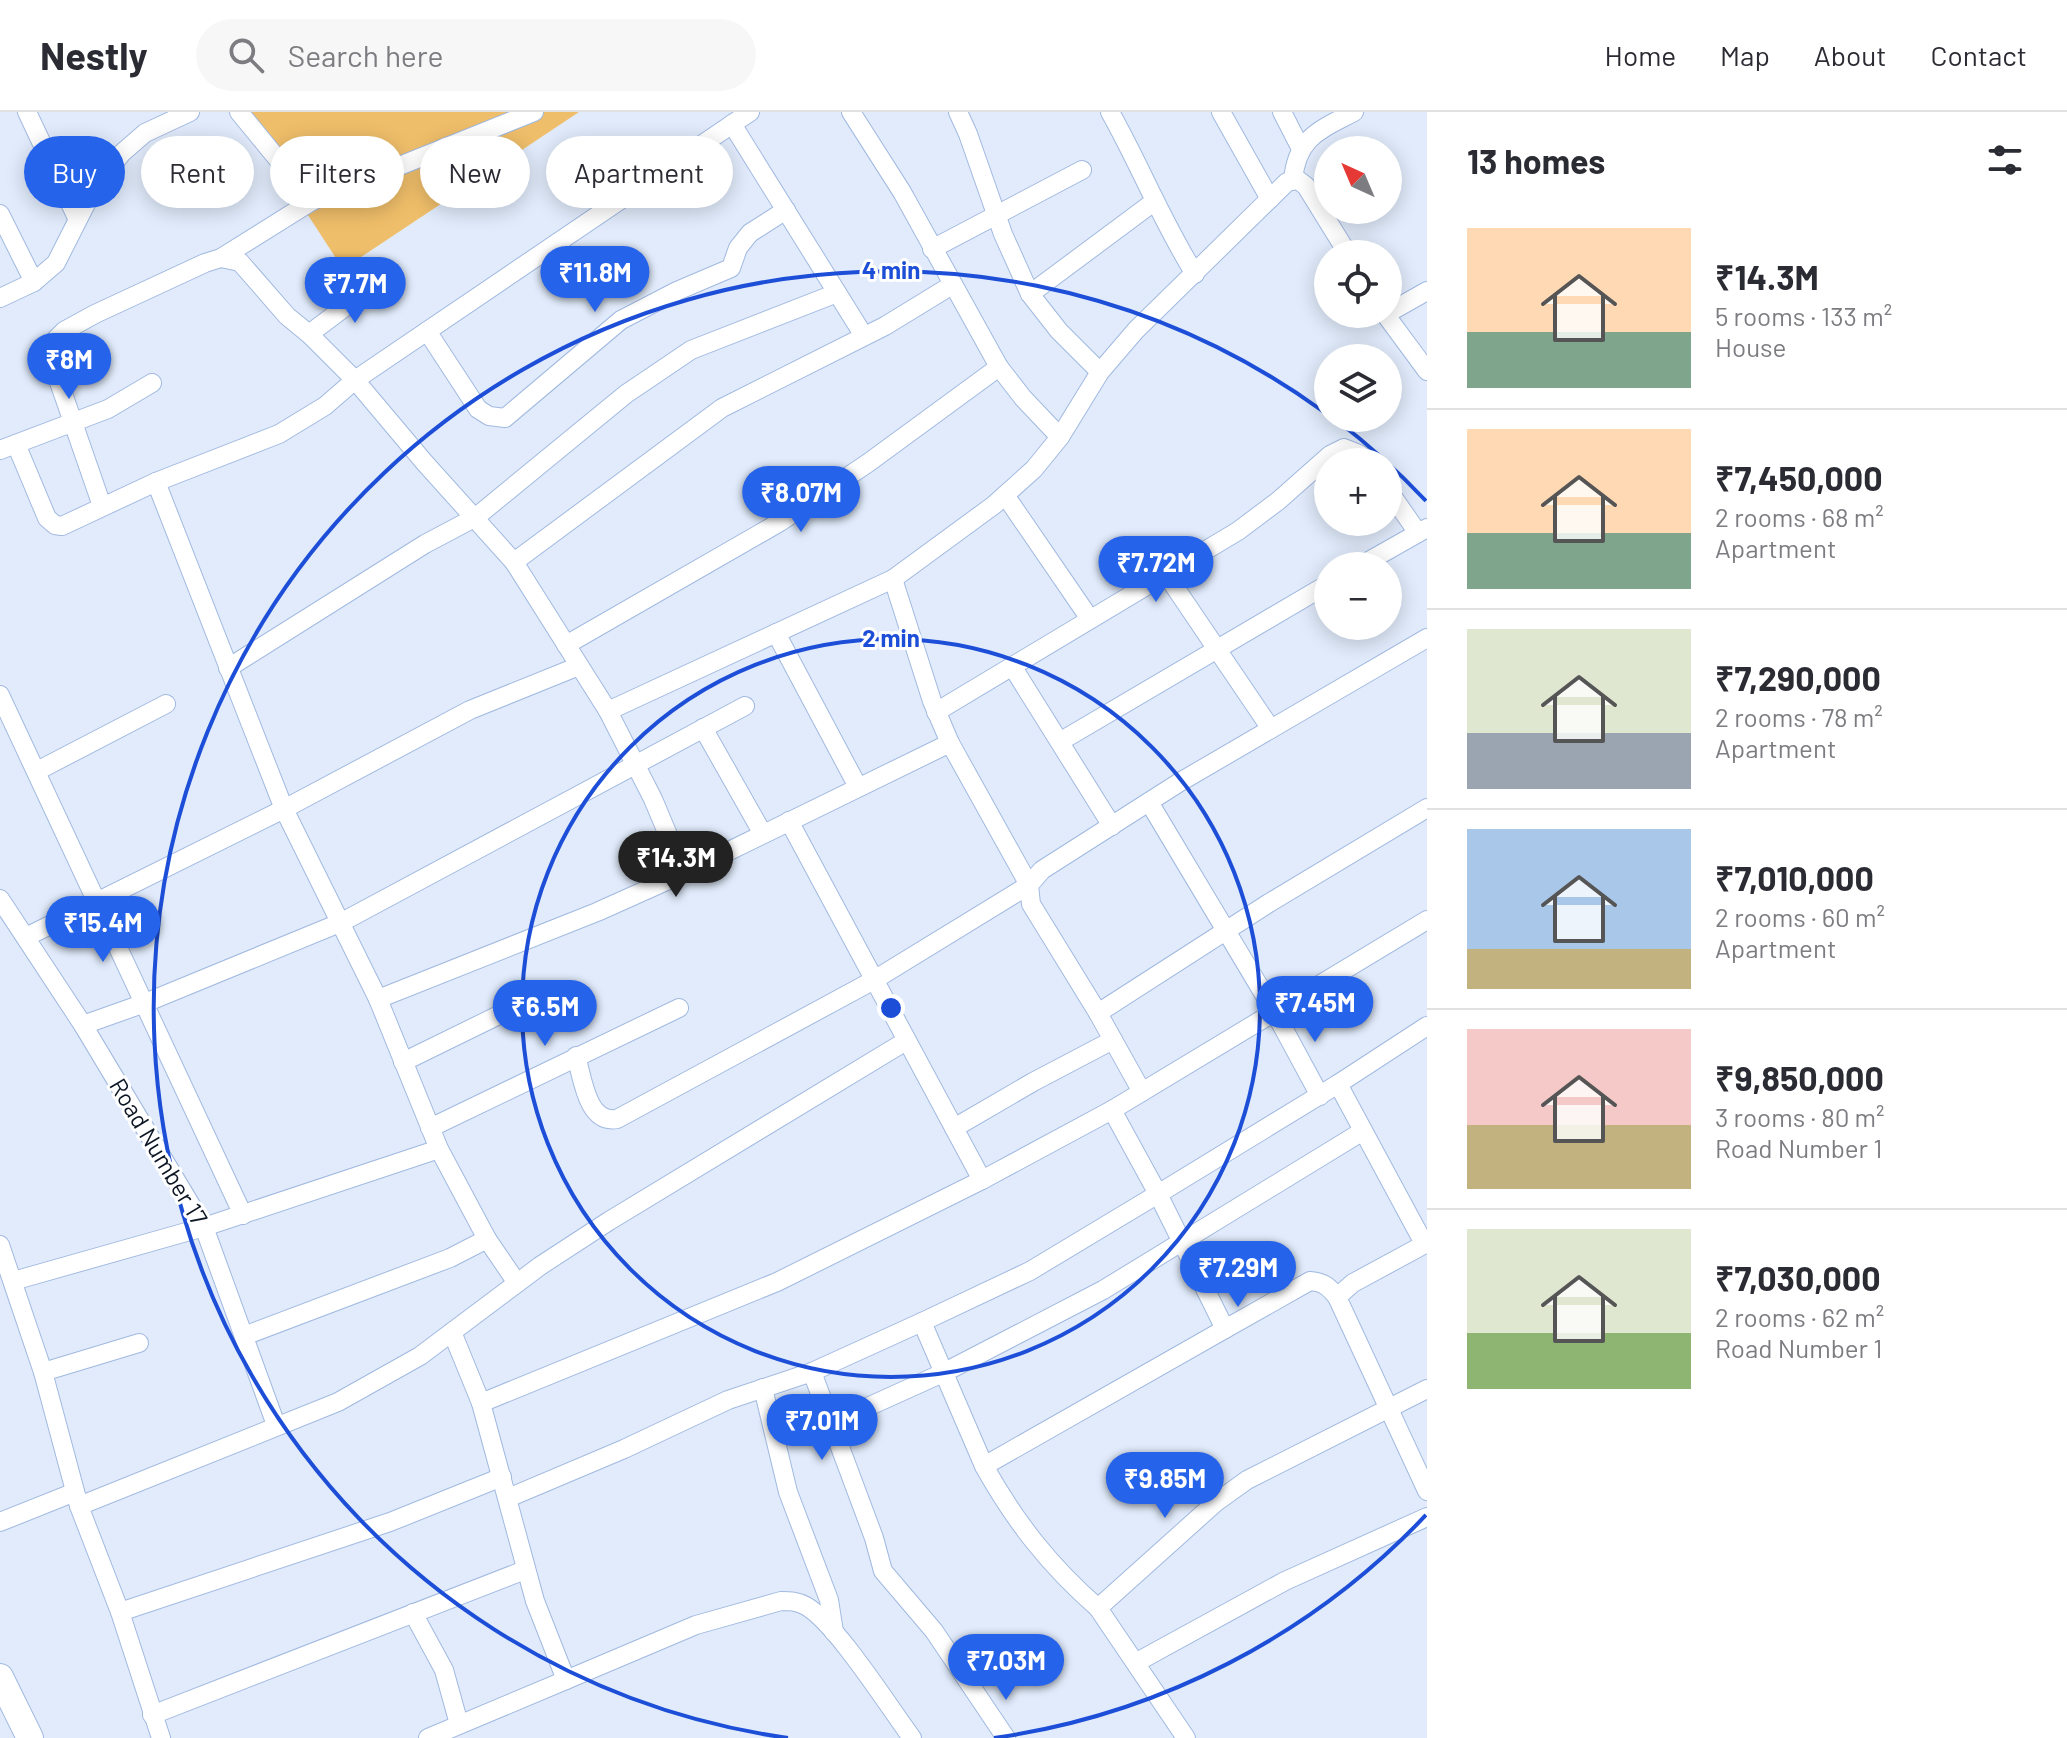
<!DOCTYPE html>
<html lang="en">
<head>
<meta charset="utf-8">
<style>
  :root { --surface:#fff; --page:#f7f7f7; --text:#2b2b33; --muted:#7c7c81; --line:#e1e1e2; --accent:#2563eb }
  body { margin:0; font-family:Barlow,sans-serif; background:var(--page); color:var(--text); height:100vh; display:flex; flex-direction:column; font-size:30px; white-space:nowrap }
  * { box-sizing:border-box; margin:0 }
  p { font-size:26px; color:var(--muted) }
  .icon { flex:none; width:44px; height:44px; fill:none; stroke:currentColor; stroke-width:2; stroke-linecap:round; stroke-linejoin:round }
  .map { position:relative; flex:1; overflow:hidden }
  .details { display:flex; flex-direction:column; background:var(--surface); width:640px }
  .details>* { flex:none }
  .top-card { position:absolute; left:24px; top:24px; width:760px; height:72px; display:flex; gap:16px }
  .needle { width:52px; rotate:316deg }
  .fabs { position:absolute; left:1314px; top:24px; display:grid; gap:16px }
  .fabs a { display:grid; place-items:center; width:88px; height:88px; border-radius:50%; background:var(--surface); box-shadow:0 4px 20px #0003; font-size:40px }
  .price { position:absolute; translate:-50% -68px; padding:0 18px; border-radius:28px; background:var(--accent); color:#fff; font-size:26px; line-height:52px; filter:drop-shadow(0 2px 4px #0008) }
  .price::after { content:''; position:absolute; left:50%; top:48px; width:24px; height:18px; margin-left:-12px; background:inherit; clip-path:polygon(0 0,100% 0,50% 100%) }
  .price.active { background:#222; color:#fff }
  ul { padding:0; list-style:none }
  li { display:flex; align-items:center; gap:24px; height:200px; padding:0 40px }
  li+li { border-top:2px solid var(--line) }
  li span { display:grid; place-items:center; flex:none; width:224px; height:160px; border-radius:0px; color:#555 }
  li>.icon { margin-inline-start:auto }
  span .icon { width:96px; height:96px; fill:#fffc; stroke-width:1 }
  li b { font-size:34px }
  h2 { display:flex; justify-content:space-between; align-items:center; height:96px; padding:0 40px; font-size:34px }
  .tag { padding:0 28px; border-radius:36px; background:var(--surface); box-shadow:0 4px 20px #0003; font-size:28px; line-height:72px }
  .tag.active { background:var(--accent); color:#fff }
  header { display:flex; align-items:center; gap:48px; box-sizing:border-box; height:112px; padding:0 40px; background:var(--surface); border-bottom:2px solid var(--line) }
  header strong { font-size:38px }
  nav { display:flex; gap:44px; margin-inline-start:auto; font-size:28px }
  .search { width:560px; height:72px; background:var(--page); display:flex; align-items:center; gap:20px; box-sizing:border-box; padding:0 28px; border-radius:44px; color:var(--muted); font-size:30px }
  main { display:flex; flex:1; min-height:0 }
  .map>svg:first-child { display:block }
  .green { fill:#efbe6a }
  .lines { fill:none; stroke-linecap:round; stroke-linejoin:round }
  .street-casing { stroke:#a1b9e0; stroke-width:20 }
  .secondary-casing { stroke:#a1b9e0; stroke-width:28 }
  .street { stroke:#fff; stroke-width:18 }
  .secondary { stroke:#fff; stroke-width:26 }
  .ring { fill:none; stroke:#1d4ed8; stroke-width:4 }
  .labels { text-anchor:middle; stroke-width:6; stroke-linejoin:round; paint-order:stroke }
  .street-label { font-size:24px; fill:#0d1624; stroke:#fff }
  .centre { fill:#1d4ed8; stroke:#fff; stroke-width:4 }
  .ring-label { font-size:24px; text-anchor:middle; font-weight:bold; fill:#1d4ed8; stroke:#fff; stroke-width:6; stroke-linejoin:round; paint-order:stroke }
</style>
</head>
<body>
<header>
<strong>Nestly</strong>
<div class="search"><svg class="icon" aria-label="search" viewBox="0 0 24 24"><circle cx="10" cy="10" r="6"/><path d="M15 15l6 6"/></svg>Search here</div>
<nav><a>Home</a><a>Map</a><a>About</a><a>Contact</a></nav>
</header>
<main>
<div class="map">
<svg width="1427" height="1626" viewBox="0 0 1427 1626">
  <rect width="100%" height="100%" fill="#e1ebfb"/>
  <!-- green -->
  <polygon class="green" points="241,0 579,0 343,157"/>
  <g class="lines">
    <!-- street casing -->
    <g class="street-casing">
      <g id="street">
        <polyline points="27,0 77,106"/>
        <polyline points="239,0 312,89"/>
        <polyline points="851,0 902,80 999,255 1023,286 1060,325"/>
        <polyline points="958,0 968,22 1003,122 1030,182 1059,219 1100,260"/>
        <path d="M1110,0C1140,53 1162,110 1195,162"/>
        <polyline points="1221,0 1270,87"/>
        <polyline points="1282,0 1301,37"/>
        <polyline points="732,12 864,224"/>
        <path d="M1293,68C1297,25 1320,18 1354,0"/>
        <polyline points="0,102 34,170"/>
        <polyline points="932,137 1082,58"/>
        <polyline points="221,146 312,89 534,0"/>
        <polyline points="1030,182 1155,89"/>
        <polyline points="0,186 34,170 56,151 94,76 122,41 145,21 190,0"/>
        <polyline points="1388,201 1427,179"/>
        <polyline points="1385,202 1427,259"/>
        <polyline points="427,219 478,297 489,304 505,306 621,208 677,179 731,156 738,136 750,121 786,98"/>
        <polyline points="309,222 377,171"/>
        <polyline points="16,332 47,406 55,413 62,414 156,370 279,322 325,294 355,268 750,0"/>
        <polyline points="0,338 108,297 152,271"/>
        <polyline points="156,370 284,697 378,887 439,1037 487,1127 517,1171"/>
        <polyline points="1388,378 1418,421"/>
        <polyline points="1005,383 1090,507"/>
        <polyline points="102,394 51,247 56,227 64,219 95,202 205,151 221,146 240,150 287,204 309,222 355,268 424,350 514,450 608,599 653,687 684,761"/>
        <polyline points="514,450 722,296 885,214 952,173"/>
        <polyline points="1360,454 1427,416"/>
        <polyline points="1166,462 1271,617"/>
        <polyline points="776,521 858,675"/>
        <polyline points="566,533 780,410 868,351 999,255"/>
        <polyline points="1012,554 1112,714"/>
        <polyline points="228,556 425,432 476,405 626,282 691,238 837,181"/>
        <polyline points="0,583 243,1103"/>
        <polyline points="608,599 893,467 994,393 1034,357 1060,325 1100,260 1136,218 1287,70 1298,68 1306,74 1348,142"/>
        <polyline points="936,600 1238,419 1278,389 1330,343 1344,336 1359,342 1368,350"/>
        <polyline points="703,616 763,722"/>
        <polyline points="1061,629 1328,472"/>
        <polyline points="37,659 166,592"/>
        <polyline points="1149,690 1274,899 1320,984"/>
        <polyline points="789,709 982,1068"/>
        <polyline points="0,787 83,913 204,1115 276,1313"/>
        <polyline points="26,825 284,697 470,598 579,554"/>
        <polyline points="378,887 597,800 684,761 950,631"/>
        <polyline points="1098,901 1269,791 1427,696"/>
        <polyline points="83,913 145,891 342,810 745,594"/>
        <path d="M576,944C583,967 587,1012 617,1007L874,868L1029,773L950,631L932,589L893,467"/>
        <polyline points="403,950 550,878"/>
        <polyline points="1338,972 1427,914"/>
        <polyline points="1142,980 1098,901 1031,792 1029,773 1042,758 1180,670 1427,526"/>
        <polyline points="430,1016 679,896"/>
        <polyline points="954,1016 1033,970 1113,928"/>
        <polyline points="0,1133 43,1260 79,1394 120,1500 161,1626"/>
        <polyline points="13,1169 204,1115 439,1037"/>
        <polyline points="1337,1185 1353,1171 1427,1131"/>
        <polyline points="922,1210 984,1354"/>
        <path d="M1225,1217L1310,1169C1324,1170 1329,1175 1337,1185L1427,1379"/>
        <polyline points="452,1220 481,1291"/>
        <polyline points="244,1224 450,1146 487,1127"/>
        <polyline points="43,1260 139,1231"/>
        <polyline points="812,1260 874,1426 883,1459 934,1519 1006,1626"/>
        <polyline points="763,1276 788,1380 829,1488 834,1520"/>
        <polyline points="830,1312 945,1260 1103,1178 1363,1019"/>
        <polyline points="508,1386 624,1337 728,1288 812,1260 922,1210 1030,1159 1158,1082 1112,998"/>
        <polyline points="79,1394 338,1290 420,1244 540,1154 609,1109 906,929"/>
        <polyline points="0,1410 75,1380"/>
        <path d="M1098,1496C1050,1454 1016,1411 984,1354L1225,1217L1158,1082L1338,972L1414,1113L1420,1124L1427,1129"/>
        <polyline points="120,1500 390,1410 502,1365"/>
        <polyline points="413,1501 444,1558 459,1612"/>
        <polyline points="1137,1550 1285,1469 1427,1405"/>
        <path d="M566,1568L696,1513L781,1489C790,1489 797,1489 806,1494C836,1511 889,1595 912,1626"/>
        <polyline points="152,1603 525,1458"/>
        <polyline points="428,1626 566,1568 535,1489 481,1291 777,1170 982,1068 1112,998 1427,808"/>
        <polyline points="1186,1626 1098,1496 1215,1391 1247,1368 1427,1277"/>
      </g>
    </g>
    <!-- secondary casing -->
    <g class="secondary-casing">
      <polyline id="secondary" points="0,1565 30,1626"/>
    </g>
    <!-- street -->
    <use href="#street" class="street"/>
    <!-- secondary -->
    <use href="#secondary" class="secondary"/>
  </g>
  <!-- distance rings -->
  <g class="ring">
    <circle cx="891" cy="896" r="369"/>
    <path d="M1426 1403A737 737 0 0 1 994 1626M788 1626A737 737 0 1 1 1324 300M1335 307A737 737 0 0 1 1426 389"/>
  </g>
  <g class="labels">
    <!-- street labels -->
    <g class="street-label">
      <text transform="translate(158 1040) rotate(59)" y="8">Road Number 17</text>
    </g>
  </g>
  <circle cx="891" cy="896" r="12" class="centre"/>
  <g class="ring-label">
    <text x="891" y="167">4 min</text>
    <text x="891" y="535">2 min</text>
  </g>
</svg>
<div class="fabs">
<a><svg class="needle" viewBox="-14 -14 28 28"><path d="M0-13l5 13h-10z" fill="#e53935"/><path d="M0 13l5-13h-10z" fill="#7c7c81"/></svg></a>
<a><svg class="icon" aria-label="locate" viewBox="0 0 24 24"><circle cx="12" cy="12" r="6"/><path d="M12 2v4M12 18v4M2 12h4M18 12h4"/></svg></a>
<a><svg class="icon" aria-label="layers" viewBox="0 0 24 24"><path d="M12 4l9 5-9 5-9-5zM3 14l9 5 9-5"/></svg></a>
<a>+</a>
<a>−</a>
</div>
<b class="price" style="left:595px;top:202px">₹11.8M</b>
<b class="price" style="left:355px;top:213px">₹7.7M</b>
<b class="price" style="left:69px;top:289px">₹8M</b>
<b class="price" style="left:801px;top:422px">₹8.07M</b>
<b class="price" style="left:1156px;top:492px">₹7.72M</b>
<b class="price active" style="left:676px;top:787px">₹14.3M</b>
<b class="price" style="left:103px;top:852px">₹15.4M</b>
<b class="price" style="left:1315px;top:932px">₹7.45M</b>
<b class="price" style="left:545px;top:936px">₹6.5M</b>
<b class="price" style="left:1238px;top:1197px">₹7.29M</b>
<b class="price" style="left:822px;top:1350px">₹7.01M</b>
<b class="price" style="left:1165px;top:1408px">₹9.85M</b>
<b class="price" style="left:1006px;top:1590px">₹7.03M</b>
<div class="top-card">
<a class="tag active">Buy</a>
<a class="tag">Rent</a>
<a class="tag">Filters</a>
<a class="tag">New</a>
<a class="tag">Apartment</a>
</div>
</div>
<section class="details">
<h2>13 homes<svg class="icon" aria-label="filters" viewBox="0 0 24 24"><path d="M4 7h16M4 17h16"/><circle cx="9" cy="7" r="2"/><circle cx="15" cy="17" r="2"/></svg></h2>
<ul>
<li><span style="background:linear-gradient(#ffd9b3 65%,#7fa58c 0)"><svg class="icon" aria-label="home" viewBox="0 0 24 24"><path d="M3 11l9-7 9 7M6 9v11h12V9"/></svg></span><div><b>₹14.3M</b><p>5 rooms · 133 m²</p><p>House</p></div></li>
<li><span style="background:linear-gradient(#ffd9b3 65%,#7fa58c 0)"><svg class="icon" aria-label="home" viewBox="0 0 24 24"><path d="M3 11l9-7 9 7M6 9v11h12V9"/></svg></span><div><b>₹7,450,000</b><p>2 rooms · 68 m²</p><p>Apartment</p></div></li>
<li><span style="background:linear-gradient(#dfe7d0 65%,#9aa5b1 0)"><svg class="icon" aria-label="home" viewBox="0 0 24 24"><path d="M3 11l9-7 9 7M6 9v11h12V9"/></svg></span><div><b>₹7,290,000</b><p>2 rooms · 78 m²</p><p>Apartment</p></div></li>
<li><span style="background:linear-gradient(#a9c7e8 75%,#c2b280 0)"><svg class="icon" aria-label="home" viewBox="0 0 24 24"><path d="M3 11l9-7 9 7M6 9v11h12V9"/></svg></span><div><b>₹7,010,000</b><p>2 rooms · 60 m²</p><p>Apartment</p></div></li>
<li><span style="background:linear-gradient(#f6c9c9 60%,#c2b280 0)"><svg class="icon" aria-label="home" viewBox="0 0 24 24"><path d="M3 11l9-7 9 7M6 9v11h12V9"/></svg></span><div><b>₹9,850,000</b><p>3 rooms · 80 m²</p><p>Road Number 1</p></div></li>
<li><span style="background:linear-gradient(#dfe7d0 65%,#8fb573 0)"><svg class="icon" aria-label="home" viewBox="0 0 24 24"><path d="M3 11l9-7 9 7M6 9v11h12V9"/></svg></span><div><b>₹7,030,000</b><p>2 rooms · 62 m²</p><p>Road Number 1</p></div></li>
</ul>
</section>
</main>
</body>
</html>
